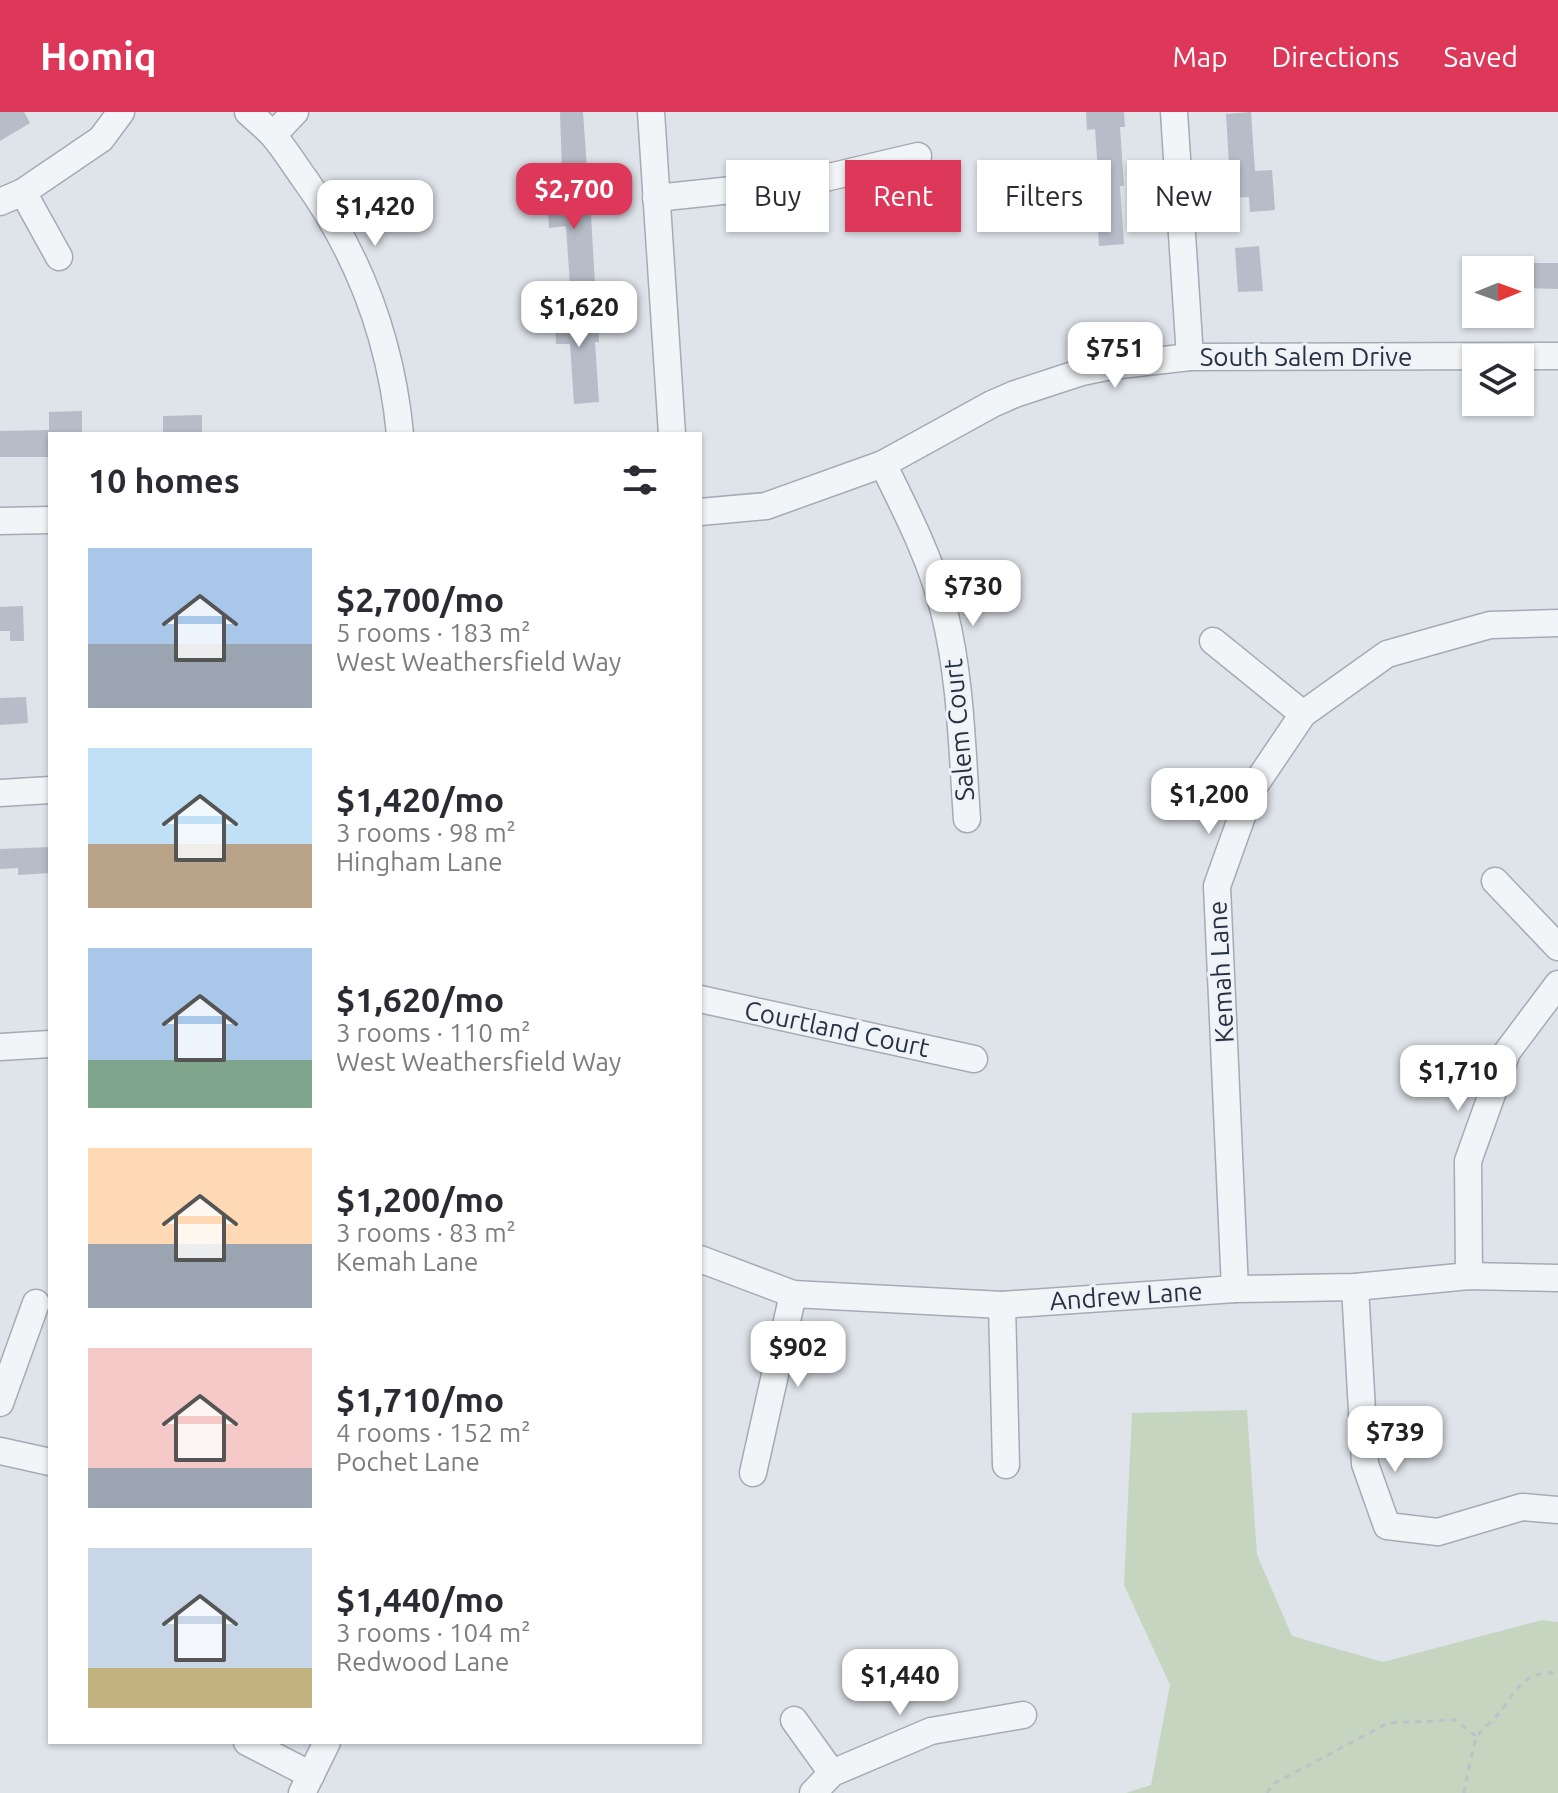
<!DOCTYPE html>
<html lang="en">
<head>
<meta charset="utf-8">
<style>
  :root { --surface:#fff; --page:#f2f2f3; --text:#2b2b33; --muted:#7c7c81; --accent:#dd3759 }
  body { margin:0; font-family:Ubuntu,sans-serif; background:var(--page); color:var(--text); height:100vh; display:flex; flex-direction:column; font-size:30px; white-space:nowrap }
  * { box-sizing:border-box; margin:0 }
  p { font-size:26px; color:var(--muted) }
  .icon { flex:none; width:44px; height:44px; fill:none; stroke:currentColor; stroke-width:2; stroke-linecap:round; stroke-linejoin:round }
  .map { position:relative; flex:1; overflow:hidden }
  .panel { position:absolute; left:48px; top:320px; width:654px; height:1312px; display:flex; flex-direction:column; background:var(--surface); border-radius:0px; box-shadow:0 2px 6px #0004 }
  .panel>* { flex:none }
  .top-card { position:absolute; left:726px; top:48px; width:712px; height:72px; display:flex; gap:16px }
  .needle { width:52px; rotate:89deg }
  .controls { position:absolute; left:1462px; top:144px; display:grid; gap:16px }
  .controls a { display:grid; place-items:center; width:72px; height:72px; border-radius:0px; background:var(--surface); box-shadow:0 2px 6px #0004; font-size:40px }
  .price { position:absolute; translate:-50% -68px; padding:0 18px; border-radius:16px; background:#fff; color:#222; font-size:26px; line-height:52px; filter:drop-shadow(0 2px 4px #0008) }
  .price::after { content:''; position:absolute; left:50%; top:48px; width:24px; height:18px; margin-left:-12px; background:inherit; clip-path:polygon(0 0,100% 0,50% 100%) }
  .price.current { background:var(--accent); color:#fff }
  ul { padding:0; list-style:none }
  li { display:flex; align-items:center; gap:24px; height:200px; padding:0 40px }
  li span { display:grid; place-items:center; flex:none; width:224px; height:160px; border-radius:0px; color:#555 }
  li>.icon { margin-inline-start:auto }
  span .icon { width:96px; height:96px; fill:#fffc; stroke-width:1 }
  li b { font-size:34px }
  h2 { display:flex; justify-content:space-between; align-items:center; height:96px; padding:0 40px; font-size:34px }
  .chip { padding:0 28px; border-radius:0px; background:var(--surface); box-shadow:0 2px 6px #0004; font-size:28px; line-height:72px }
  .chip.current { background:var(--accent); color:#fff }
  header { display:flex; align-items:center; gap:48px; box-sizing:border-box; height:112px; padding:0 40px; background:var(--accent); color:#fff }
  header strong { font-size:38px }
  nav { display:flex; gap:44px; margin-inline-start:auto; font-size:28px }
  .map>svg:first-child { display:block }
  .green { fill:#c6d5bf }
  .building { fill:#b6bdc8 }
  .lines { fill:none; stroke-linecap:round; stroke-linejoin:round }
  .minor-casing { stroke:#a4abb5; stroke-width:29 }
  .path { stroke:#bdc2c9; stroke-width:3; stroke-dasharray:6 6; stroke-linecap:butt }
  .minor { stroke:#f2f5f8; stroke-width:26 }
  .labels { text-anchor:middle; stroke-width:6; stroke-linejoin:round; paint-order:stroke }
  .street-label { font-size:26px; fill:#263243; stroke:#eff3f7 }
</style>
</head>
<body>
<header>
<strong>Homiq</strong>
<nav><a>Map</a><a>Directions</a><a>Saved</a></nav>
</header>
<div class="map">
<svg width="1558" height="1681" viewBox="0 0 1558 1681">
  <rect width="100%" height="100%" fill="#dfe4ea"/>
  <!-- green -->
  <polygon class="green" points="1247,1298 1257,1443 1292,1524 1383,1550 1542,1508 1558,1510 1558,1681 1126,1681 1151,1673 1170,1573 1124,1473 1132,1301"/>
  <!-- building -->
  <g class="building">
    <polygon points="0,0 24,0 30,11 0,29"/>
    <polygon points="560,0 583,0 587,57 562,59"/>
    <polygon points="1086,0 1124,0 1125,15 1120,15 1124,74 1120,74 1124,132 1099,134 1096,89 1100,89 1095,17 1087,18"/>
    <polygon points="1251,0 1255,59 1272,58 1275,98 1250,100 1249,85 1231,86 1226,2"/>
    <polygon points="571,72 572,87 590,86 595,172 570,174 566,114 549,116 546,73"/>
    <polygon points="1259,134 1263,179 1238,180 1235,136"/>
    <polygon points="1520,151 1558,151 1558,177 1520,176"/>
    <polygon points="579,189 579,204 598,203 599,230 595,230 599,290 574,292 570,232 556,232 554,190"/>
    <polygon points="82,299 82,322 50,322 50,345 0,345 0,319 49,318 49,300"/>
    <polygon points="202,303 202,322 163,322 163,304"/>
    <polygon points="23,494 24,529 10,529 10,519 0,519 0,495"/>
    <polygon points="26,585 28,611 0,613 0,586"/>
    <polygon points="50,735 50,761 18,763 18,756 0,757 0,737"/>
  </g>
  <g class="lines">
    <!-- minor casing -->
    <g class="minor-casing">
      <g id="minor">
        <path d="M248,0C256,7 264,14 271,21C283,34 293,51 304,66C359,142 391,228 400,322"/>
        <polyline points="651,0 672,322"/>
        <polyline points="1174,0 1190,245"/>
        <polyline points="273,23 295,0"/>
        <polyline points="23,80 59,145"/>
        <polyline points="656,86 808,70 918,44"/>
        <polyline points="0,90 23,80 101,27 121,0"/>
        <path d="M883,352C906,399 931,447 944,499C961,566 962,638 967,707"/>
        <polyline points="700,400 766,394 883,352 992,292 1015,282 1082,260 1111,254 1190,245 1558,244"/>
        <polyline points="0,409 50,408"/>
        <polyline points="1213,529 1303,602"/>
        <polyline points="0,681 50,678"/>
        <polyline points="1495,769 1558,835"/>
        <polyline points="700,887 974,947"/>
        <polyline points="0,935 50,932"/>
        <polyline points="700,1147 793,1182 1002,1193 1235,1177 1355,1175 1469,1164 1558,1166"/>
        <polyline points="1469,1164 1468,1049 1507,940 1558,872"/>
        <polyline points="1355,1175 1365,1352 1387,1414 1438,1420 1522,1395 1558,1398"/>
        <polyline points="1235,1177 1217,774 1251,679 1303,602 1387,542 1490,513 1558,511"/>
        <polyline points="1002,1193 1006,1353"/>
        <polyline points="0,1291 36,1191"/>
        <polyline points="0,1339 50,1350"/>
        <polyline points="753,1361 793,1182"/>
        <polyline points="794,1608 832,1661"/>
        <polyline points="247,1630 311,1663"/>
        <polyline points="302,1681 327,1630"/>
        <polyline points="813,1681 832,1661 931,1619 1023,1603"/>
      </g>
    </g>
    <!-- path -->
    <g class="path">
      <polyline points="1267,1681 1273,1672 1388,1611 1455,1608 1477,1625"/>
      <path d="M1464,1681C1467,1668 1472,1635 1477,1625C1481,1618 1489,1612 1495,1606C1516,1583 1519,1558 1558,1561"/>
    </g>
    <!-- minor -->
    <use href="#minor" class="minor"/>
  </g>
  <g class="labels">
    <!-- street labels -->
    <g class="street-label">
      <text x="1306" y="254">South Salem Drive</text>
      <text transform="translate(959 618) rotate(-95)" y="9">Salem Court</text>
      <text transform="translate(1221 860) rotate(-93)" y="9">Kemah Lane</text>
      <text transform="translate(837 917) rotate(12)" y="9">Courtland Court</text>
      <text transform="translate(1126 1184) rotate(-4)" y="9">Andrew Lane</text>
    </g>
  </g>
</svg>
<div class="controls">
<a><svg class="needle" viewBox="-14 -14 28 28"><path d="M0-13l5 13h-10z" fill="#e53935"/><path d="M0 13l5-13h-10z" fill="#7c7c81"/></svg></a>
<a><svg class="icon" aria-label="layers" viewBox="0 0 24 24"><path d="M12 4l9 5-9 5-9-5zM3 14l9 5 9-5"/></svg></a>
</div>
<b class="price current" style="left:574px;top:119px">$2,700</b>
<b class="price" style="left:375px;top:136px">$1,420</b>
<b class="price" style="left:579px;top:237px">$1,620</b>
<b class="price" style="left:1115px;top:278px">$751</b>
<b class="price" style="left:973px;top:516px">$730</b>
<b class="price" style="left:1209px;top:724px">$1,200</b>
<b class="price" style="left:1458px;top:1001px">$1,710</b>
<b class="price" style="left:798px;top:1277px">$902</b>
<b class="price" style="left:1395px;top:1362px">$739</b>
<b class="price" style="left:900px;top:1605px">$1,440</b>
<div class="top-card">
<a class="chip">Buy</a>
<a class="chip current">Rent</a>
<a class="chip">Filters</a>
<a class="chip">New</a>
</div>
<section class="panel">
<h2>10 homes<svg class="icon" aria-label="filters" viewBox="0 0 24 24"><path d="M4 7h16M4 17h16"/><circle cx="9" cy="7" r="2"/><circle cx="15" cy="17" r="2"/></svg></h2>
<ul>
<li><span style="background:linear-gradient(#a9c7e8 60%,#9aa5b1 0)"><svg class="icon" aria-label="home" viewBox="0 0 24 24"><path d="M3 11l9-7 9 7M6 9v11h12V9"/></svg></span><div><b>$2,700/mo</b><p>5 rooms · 183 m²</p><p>West Weathersfield Way</p></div></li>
<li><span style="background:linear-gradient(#bfe0f5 60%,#b9a48a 0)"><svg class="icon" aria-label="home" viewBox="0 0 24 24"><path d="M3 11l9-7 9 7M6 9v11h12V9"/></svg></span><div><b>$1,420/mo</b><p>3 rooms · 98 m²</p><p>Hingham Lane</p></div></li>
<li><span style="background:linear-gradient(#a9c7e8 70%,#7fa58c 0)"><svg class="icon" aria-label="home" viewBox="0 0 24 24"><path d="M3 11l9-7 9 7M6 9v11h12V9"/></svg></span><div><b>$1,620/mo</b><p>3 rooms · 110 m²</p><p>West Weathersfield Way</p></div></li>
<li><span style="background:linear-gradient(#ffd9b3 60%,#9aa5b1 0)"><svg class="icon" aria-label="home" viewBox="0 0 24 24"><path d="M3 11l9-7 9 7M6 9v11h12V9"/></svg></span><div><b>$1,200/mo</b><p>3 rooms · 83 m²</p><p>Kemah Lane</p></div></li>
<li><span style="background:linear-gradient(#f6c9c9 75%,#9aa5b1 0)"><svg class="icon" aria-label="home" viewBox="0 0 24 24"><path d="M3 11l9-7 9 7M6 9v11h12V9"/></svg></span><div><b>$1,710/mo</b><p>4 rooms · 152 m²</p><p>Pochet Lane</p></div></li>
<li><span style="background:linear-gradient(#c9d6e8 75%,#c2b280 0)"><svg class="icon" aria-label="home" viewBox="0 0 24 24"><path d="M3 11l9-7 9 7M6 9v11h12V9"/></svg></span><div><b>$1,440/mo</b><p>3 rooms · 104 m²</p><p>Redwood Lane</p></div></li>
</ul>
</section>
</div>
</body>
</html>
